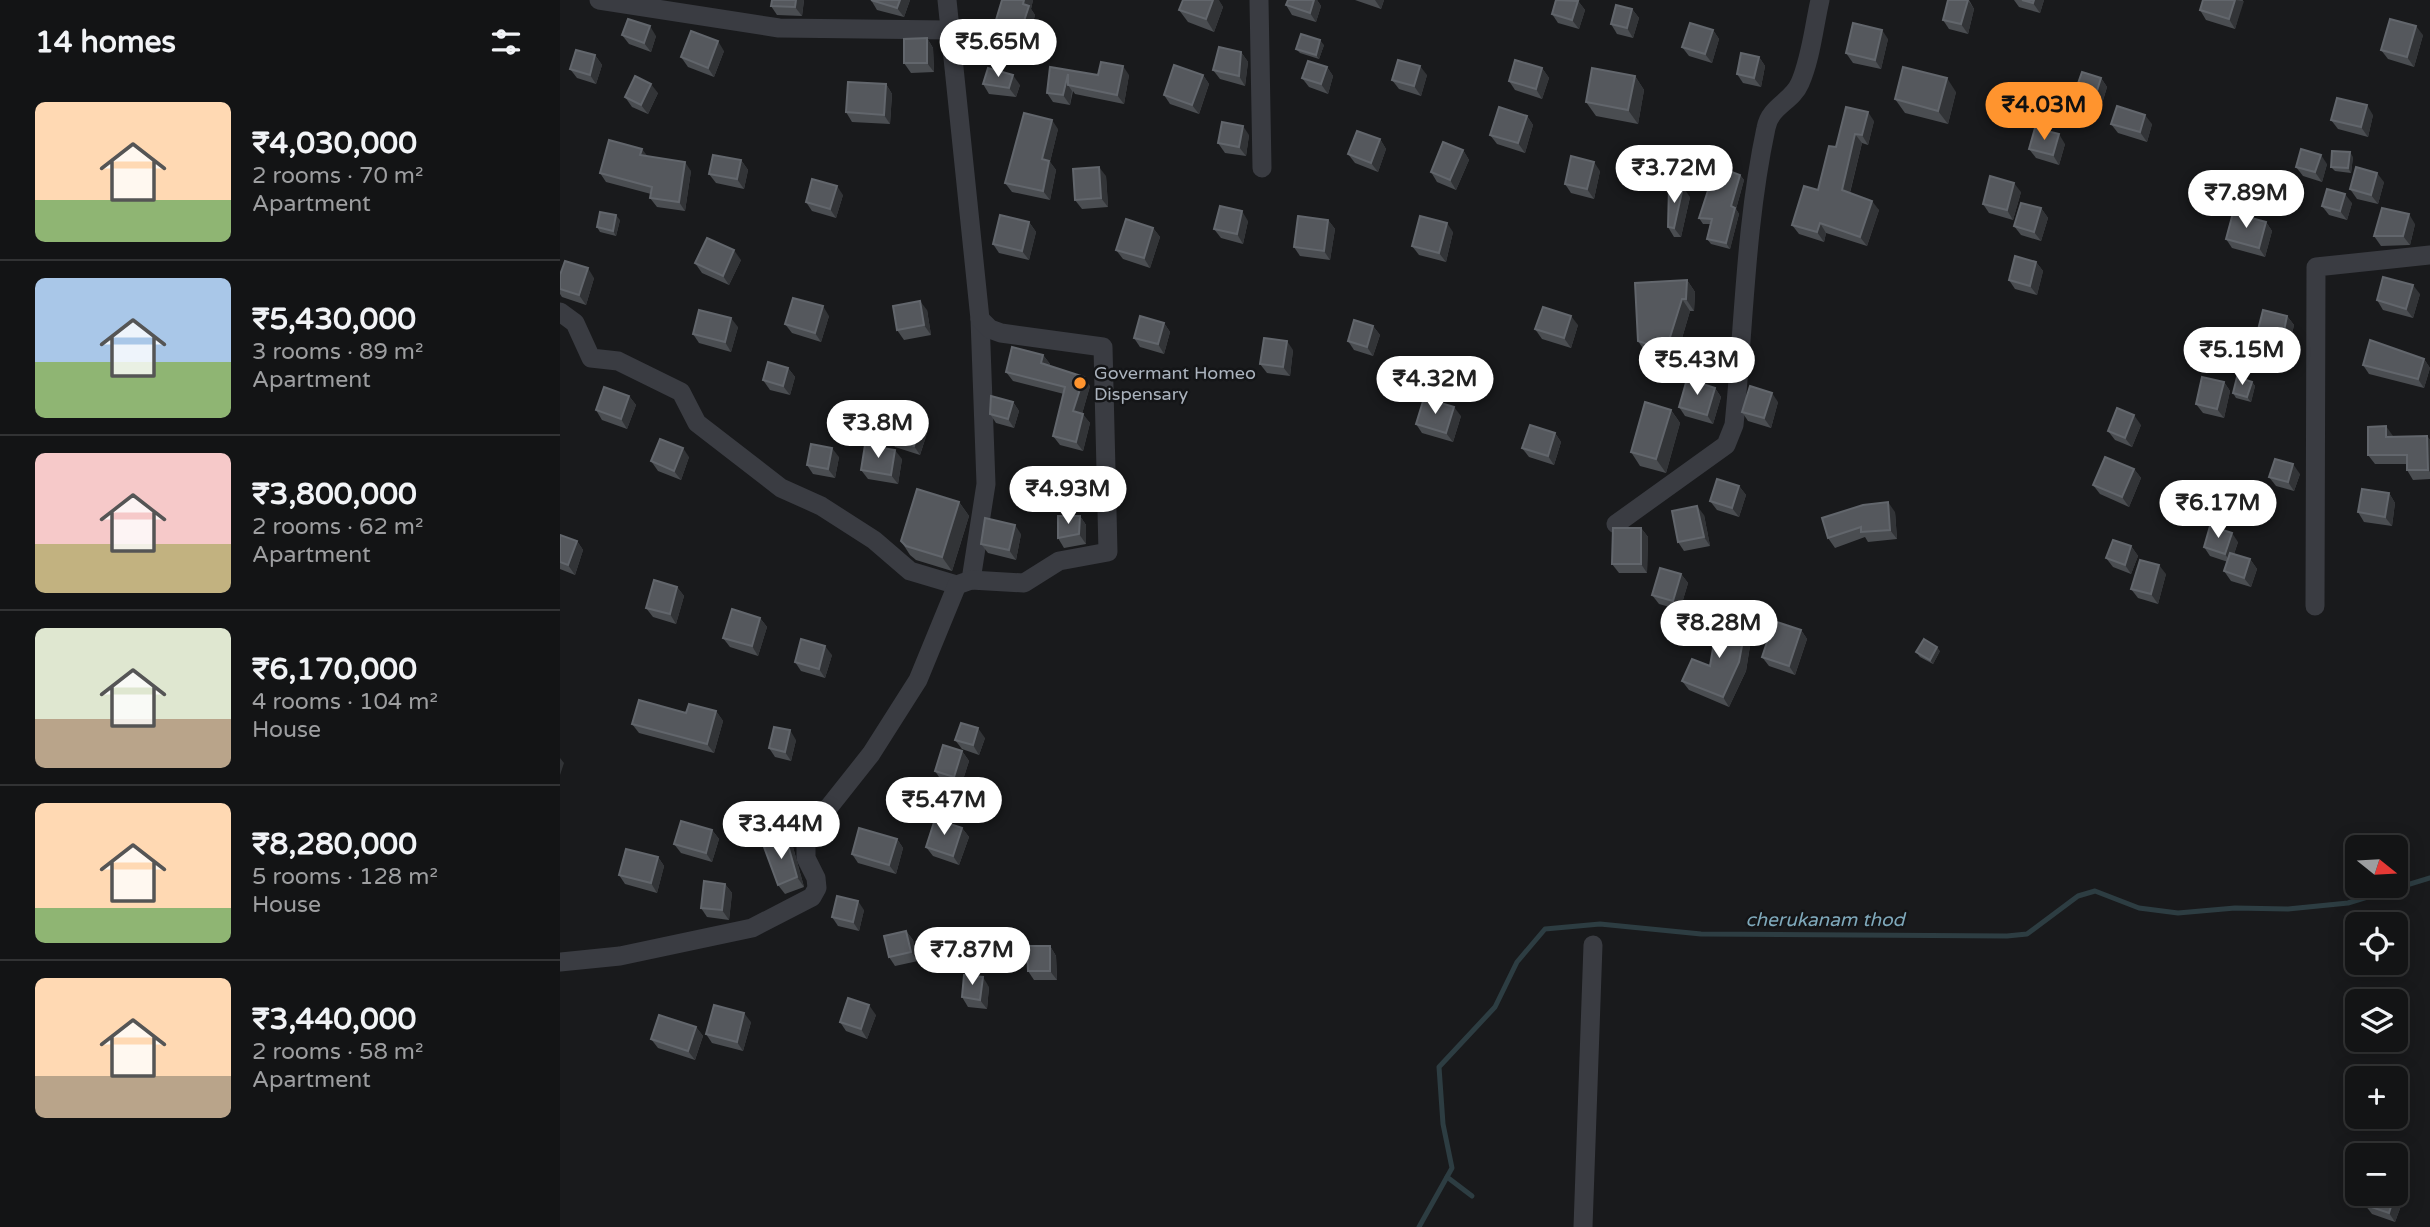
<!DOCTYPE html>
<html lang="en">
<head>
<meta charset="utf-8">
<style>
  :root { --surface:#131415; --page:#202122; --text:#f1f3f6; --muted:#9d9ea0; --line:#323334; --accent:#ff942e }
  body { margin:0; font-family:"Varela Round",sans-serif; background:var(--page); color:var(--text); height:100vh; display:flex; flex-direction:column; font-size:26px; white-space:nowrap }
  * { box-sizing:border-box; margin:0 }
  p { font-size:23px; color:var(--muted) }
  .icon { flex:none; width:38px; height:38px; fill:none; stroke:currentColor; stroke-width:2; stroke-linecap:round; stroke-linejoin:round }
  .map { position:relative; flex:1; overflow:hidden }
  .drawer { display:flex; flex-direction:column; background:var(--surface); width:560px }
  .drawer>* { flex:none }
  .needle { width:46px; rotate:108deg }
  .fabs { position:absolute; left:1785px; top:835px; display:grid; gap:14px }
  .fabs a { display:grid; place-items:center; width:63px; height:63px; border-radius:10px; background:var(--surface); box-shadow:0 4px 18px #0003,0 0 0 2px var(--line); font-size:35px }
  .price { position:absolute; translate:-50% -60px; padding:0 16px; border-radius:24px; background:#fff; color:#222; font-size:23px; line-height:46px; filter:drop-shadow(0 2px 4px #0008) }
  .price::after { content:''; position:absolute; left:50%; top:42px; width:21px; height:16px; margin-left:-10px; background:inherit; clip-path:polygon(0 0,100% 0,50% 100%) }
  .price.selected { background:var(--accent); color:#111 }
  ul { padding:0; list-style:none }
  li { display:flex; align-items:center; gap:21px; height:175px; padding:0 35px }
  li+li { border-top:2px solid var(--line) }
  li span { display:grid; place-items:center; flex:none; width:196px; height:140px; border-radius:10px; color:#555 }
  li>.icon { margin-inline-start:auto }
  span .icon { width:84px; height:84px; fill:#fffc; stroke-width:1 }
  li b { font-size:30px }
  h2 { display:flex; justify-content:space-between; align-items:center; height:84px; padding:0 35px; font-size:30px }
  main { display:flex; flex:1; min-height:0 }
  .map>svg:first-child { display:block }
  .lines { fill:none; stroke-linecap:round; stroke-linejoin:round }
  .stream { stroke:#2d3d42; stroke-width:5 }
  .minor { stroke:#3a3c42; stroke-width:19 }
  .wall { fill:#4a4d51 }
  .shaded-wall { fill:#323437 }
  .building { fill:#55585d; stroke:#62666c; stroke-width:2 }
  .poi-dot { fill:#ff942e; stroke:#141517; stroke-width:2.5 }
  .labels { text-anchor:middle; stroke-width:5; stroke-linejoin:round; paint-order:stroke }
  .poi-label { font-size:18px; fill:#abb3bd; stroke:#141517; text-anchor:start }
  .water-label { font-size:19px; font-style:italic; fill:#7fa9bb; stroke:#141517 }
</style>
</head>
<body>
<main>
<section class="drawer">
<h2>14 homes<svg class="icon" aria-label="filters" viewBox="0 0 24 24"><path d="M4 7h16M4 17h16"/><circle cx="9" cy="7" r="2"/><circle cx="15" cy="17" r="2"/></svg></h2>
<ul>
<li><span style="background:linear-gradient(#ffd9b3 70%,#8fb573 0)"><svg class="icon" aria-label="home" viewBox="0 0 24 24"><path d="M3 11l9-7 9 7M6 9v11h12V9"/></svg></span><div><b>₹4,030,000</b><p>2 rooms · 70 m²</p><p>Apartment</p></div></li>
<li><span style="background:linear-gradient(#a9c7e8 60%,#8fb573 0)"><svg class="icon" aria-label="home" viewBox="0 0 24 24"><path d="M3 11l9-7 9 7M6 9v11h12V9"/></svg></span><div><b>₹5,430,000</b><p>3 rooms · 89 m²</p><p>Apartment</p></div></li>
<li><span style="background:linear-gradient(#f6c9c9 65%,#c2b280 0)"><svg class="icon" aria-label="home" viewBox="0 0 24 24"><path d="M3 11l9-7 9 7M6 9v11h12V9"/></svg></span><div><b>₹3,800,000</b><p>2 rooms · 62 m²</p><p>Apartment</p></div></li>
<li><span style="background:linear-gradient(#dfe7d0 65%,#b9a48a 0)"><svg class="icon" aria-label="home" viewBox="0 0 24 24"><path d="M3 11l9-7 9 7M6 9v11h12V9"/></svg></span><div><b>₹6,170,000</b><p>4 rooms · 104 m²</p><p>House</p></div></li>
<li><span style="background:linear-gradient(#ffd9b3 75%,#8fb573 0)"><svg class="icon" aria-label="home" viewBox="0 0 24 24"><path d="M3 11l9-7 9 7M6 9v11h12V9"/></svg></span><div><b>₹8,280,000</b><p>5 rooms · 128 m²</p><p>House</p></div></li>
<li><span style="background:linear-gradient(#ffd9b3 70%,#b9a48a 0)"><svg class="icon" aria-label="home" viewBox="0 0 24 24"><path d="M3 11l9-7 9 7M6 9v11h12V9"/></svg></span><div><b>₹3,440,000</b><p>2 rooms · 58 m²</p><p>Apartment</p></div></li>
</ul>
</section>
<div class="map">
<svg width="1870" height="1227" viewBox="0 0 1870 1227">
  <rect width="100%" height="100%" fill="#191a1c"/>
  <g class="lines">
    <!-- stream -->
    <g class="stream">
      <polyline points="887,1177 912,1196"/>
      <polyline points="859,1227 892,1168 883,1124 879,1067 935,1007 957,962 985,929 1040,924 1141,934 1447,936 1467,934 1518,896 1535,891 1579,908 1618,913 1675,908 1728,909 1788,903 1870,878"/>
    </g>
    <!-- minor -->
    <g class="minor">
      <polyline points="39,0 219,28 388,30"/>
      <polyline points="699,0 702,168"/>
      <polyline points="0,312 15,323 31,358 58,361 121,392 137,423 221,488 261,506 314,540 350,571 397,585"/>
      <path d="M1056,524L1166,445L1174,425C1184,327 1185,226 1206,128C1210,106 1232,102 1240,83C1251,58 1254,26 1260,0"/>
      <polyline points="411,580 426,484 420,319"/>
      <polyline points="1755,606 1756,267 1870,255"/>
      <polyline points="0,962 60,956 192,928 252,897 257,888 256,878 246,858 246,836 311,754 358,680 397,585 411,580 464,583 499,561 548,552 543,347 441,333 430,329 420,319 387,0"/>
      <polyline points="1023,1227 1033,945"/>
    </g>
  </g>
  <!-- wall -->
  <g class="wall">
    <polygon points="212,0 244,0 242,16 217,15 211,6"/>
    <polygon points="311,0 350,0 344,17 317,10"/>
    <polygon points="442,0 473,0 471,9 475,15 469,37 442,29 436,20"/>
    <polygon points="728,0 757,0 761,6 756,22 732,15 726,5"/>
    <polygon points="795,0 824,0 821,9"/>
    <polygon points="1388,0 1409,0 1414,9 1408,34 1389,29 1383,20"/>
    <polygon points="1454,0 1484,0 1480,13 1459,7"/>
    <polygon points="1643,0 1683,0 1675,29 1646,20 1640,10"/>
    <polygon points="659,1 663,7 654,32 628,22 619,10"/>
    <polygon points="1018,1 1025,10 1019,29 998,23 992,14"/>
    <polygon points="1072,9 1079,18 1073,38 1057,34 1051,24"/>
    <polygon points="1153,30 1159,39 1152,63 1129,56 1122,47"/>
    <polygon points="62,35 96,36 91,52 69,44"/>
    <polygon points="1863,35 1854,67 1828,59 1821,50"/>
    <polygon points="367,38 373,48 374,72 351,73 344,63"/>
    <polygon points="1328,39 1321,69 1293,63 1286,53"/>
    <polygon points="764,45 759,59 740,53 736,49"/>
    <polygon points="164,51 154,77 128,67 121,57"/>
    <polygon points="681,52 688,62 685,86 660,79 653,70"/>
    <polygon points="35,55 42,65 36,84 17,78 10,69"/>
    <polygon points="1199,57 1205,66 1201,87 1183,83 1177,74"/>
    <polygon points="767,67 773,76 768,94 749,87 742,78"/>
    <polygon points="982,68 989,78 982,99 955,90 949,81"/>
    <polygon points="538,75 569,75 564,104 515,94 513,91 510,105 493,102 487,93"/>
    <polygon points="643,75 649,84 639,114 610,104 604,95"/>
    <polygon points="867,75 861,96 839,89 832,80"/>
    <polygon points="1075,76 1084,90 1078,124 1036,116 1026,102"/>
    <polygon points="1541,78 1547,87 1541,107 1522,101 1515,92"/>
    <polygon points="326,84 332,94 330,124 292,122 286,112"/>
    <polygon points="423,84 460,85 456,97 429,94"/>
    <polygon points="1396,92 1388,124 1345,113 1335,99"/>
    <polygon points="98,93 88,114 72,107 65,97"/>
    <polygon points="1813,115 1808,137 1778,129 1771,120"/>
    <polygon points="967,116 973,125 965,153 937,144 930,135"/>
    <polygon points="1314,121 1308,145 1302,143 1290,193 1319,210 1307,246 1266,233 1264,242 1239,234 1232,225 1258,190 1276,147"/>
    <polygon points="1551,124 1592,124 1587,142 1558,133"/>
    <polygon points="498,129 490,162 496,170 490,200 452,192 445,183"/>
    <polygon points="689,135 686,156 665,153 658,143"/>
    <polygon points="820,139 826,149 818,172 795,163 788,154"/>
    <polygon points="1505,144 1499,165 1476,158 1469,149"/>
    <polygon points="903,150 909,160 896,190 877,182 871,172"/>
    <polygon points="88,157 131,171 125,211 97,207 90,198 91,194 46,182 40,173"/>
    <polygon points="1793,157 1791,173 1775,171 1771,167"/>
    <polygon points="181,160 188,170 184,189 156,183 149,174"/>
    <polygon points="1767,164 1762,182 1743,176 1736,167"/>
    <polygon points="1040,171 1034,199 1011,193 1005,184"/>
    <polygon points="1180,175 1184,180 1176,209 1179,214 1170,249 1151,244 1147,239 1150,224 1143,224 1139,218"/>
    <polygon points="546,176 548,207 522,209 515,200"/>
    <polygon points="1824,182 1818,204 1797,199 1790,189"/>
    <polygon points="1461,192 1453,220 1429,213 1423,204"/>
    <polygon points="283,195 276,218 252,211 246,202"/>
    <polygon points="1130,197 1121,237 1114,237 1108,227"/>
    <polygon points="1792,203 1787,220 1769,215 1762,206"/>
    <polygon points="1481,208 1488,218 1481,241 1461,235 1454,226"/>
    <polygon points="60,220 56,236 40,232 37,227"/>
    <polygon points="768,220 775,229 770,260 740,256 734,247"/>
    <polygon points="688,221 683,244 661,238 654,229"/>
    <polygon points="469,222 476,232 469,260 439,253 433,244"/>
    <polygon points="1706,222 1712,231 1705,257 1672,248 1666,239"/>
    <polygon points="1855,224 1850,245 1821,246 1814,236"/>
    <polygon points="593,228 600,237 590,268 563,259 556,250"/>
    <polygon points="893,232 886,262 859,255 852,246"/>
    <polygon points="181,260 169,285 142,273 135,263"/>
    <polygon points="1476,262 1483,271 1477,295 1455,289 1449,280"/>
    <polygon points="0,275 34,278 26,305 2,297 0,294"/>
    <polygon points="1127,280 1135,292 1134,311 1130,311 1115,362 1086,353 1078,341"/>
    <polygon points="1860,294 1853,318 1823,310 1817,300"/>
    <polygon points="367,310 371,335 344,340 337,330"/>
    <polygon points="269,316 261,342 232,333 225,324"/>
    <polygon points="1727,316 1734,325 1729,346 1704,340 1698,330"/>
    <polygon points="604,323 610,332 604,354 580,347 574,338"/>
    <polygon points="1018,325 1011,348 982,339 975,329"/>
    <polygon points="813,326 820,335 813,356 794,350 788,341"/>
    <polygon points="178,327 171,352 139,343 133,334"/>
    <polygon points="733,350 730,376 707,373 700,364"/>
    <polygon points="483,355 490,364 489,366 530,386 522,414 530,423 523,451 500,445 493,436 504,394 453,381 446,372"/>
    <polygon points="1864,359 1870,368 1864,388 1809,374 1803,365"/>
    <polygon points="228,368 235,377 230,395 210,390 203,380"/>
    <polygon points="1664,382 1670,391 1664,418 1643,413 1636,404"/>
    <polygon points="1692,382 1695,386 1691,402 1676,398 1673,393"/>
    <polygon points="1155,388 1161,397 1153,424 1125,416 1119,407"/>
    <polygon points="69,396 76,405 67,429 42,420 36,410"/>
    <polygon points="453,402 459,411 454,428 436,423 430,414"/>
    <polygon points="1218,402 1211,428 1188,421 1182,412"/>
    <polygon points="1111,410 1120,423 1106,473 1080,466 1071,452"/>
    <polygon points="901,416 893,442 862,433 856,424"/>
    <polygon points="1581,425 1572,447 1555,440 1548,431"/>
    <polygon points="368,430 360,455 335,447 328,437"/>
    <polygon points="995,433 1001,442 994,465 969,457 962,448"/>
    <polygon points="1833,436 1833,437 1867,436 1870,440 1870,479 1853,480 1847,470 1847,464 1815,464 1808,455"/>
    <polygon points="129,457 121,480 98,471 91,461"/>
    <polygon points="279,457 275,478 253,474 247,465"/>
    <polygon points="342,459 338,484 308,479 301,470"/>
    <polygon points="1574,469 1581,478 1569,507 1540,494 1533,485"/>
    <polygon points="1740,474 1734,491 1716,486 1709,477"/>
    <polygon points="1179,486 1186,495 1179,517 1157,510 1150,501"/>
    <polygon points="1829,493 1835,503 1832,526 1804,522 1798,512"/>
    <polygon points="399,502 409,516 392,571 356,560 350,555 341,541"/>
    <polygon points="1335,512 1337,539 1308,542 1305,537 1275,548 1268,538"/>
    <polygon points="1144,515 1150,546 1124,551 1118,542"/>
    <polygon points="520,516 526,525 526,544 504,548 498,538"/>
    <polygon points="1081,528 1088,537 1087,573 1059,573 1052,564"/>
    <polygon points="461,534 456,560 428,553 421,544"/>
    <polygon points="0,535 17,541 23,550 15,575 0,569"/>
    <polygon points="1678,542 1674,554 1690,559 1697,569 1691,587 1671,581 1664,571 1668,562 1650,556 1644,547"/>
    <polygon points="1571,546 1578,556 1571,574 1553,567 1546,558"/>
    <polygon points="1121,574 1128,583 1120,610 1099,604 1092,595"/>
    <polygon points="1606,574 1598,604 1578,598 1571,589"/>
    <polygon points="117,587 124,596 116,624 93,617 86,608"/>
    <polygon points="200,618 207,627 198,656 170,647 163,638"/>
    <polygon points="1241,630 1247,639 1235,675 1209,666 1202,657"/>
    <polygon points="1192,633 1186,671 1169,707 1129,690 1122,681 1150,666"/>
    <polygon points="1380,651 1373,664 1360,657 1356,652"/>
    <polygon points="272,655 265,678 241,671 235,662"/>
    <polygon points="156,711 163,721 154,753 79,733 72,724 126,713"/>
    <polygon points="425,738 419,755 402,749 395,740"/>
    <polygon points="236,740 231,761 215,757 209,748"/>
    <polygon points="402,751 409,761 401,786 381,780 375,771"/>
    <polygon points="402,828 409,837 399,865 373,856 366,847"/>
    <polygon points="152,830 159,839 152,862 121,853 114,844"/>
    <polygon points="226,838 233,847 244,887 225,894 218,885"/>
    <polygon points="337,839 343,848 336,874 298,863 292,854"/>
    <polygon points="98,857 104,866 97,893 65,884 59,875"/>
    <polygon points="165,884 172,893 169,920 147,917 141,908"/>
    <polygon points="304,910 299,931 278,926 272,917"/>
    <polygon points="346,931 353,940 358,961 335,966 329,957"/>
    <polygon points="490,946 496,956 497,980 474,980 468,971"/>
    <polygon points="429,987 427,1009 408,1007 402,997"/>
    <polygon points="316,1015 307,1039 286,1031 280,1022"/>
    <polygon points="191,1022 183,1051 152,1043 146,1034"/>
    <polygon points="136,1027 143,1036 135,1060 98,1048 91,1039"/>
    <polygon points="1842,1203 1835,1222 1812,1214 1805,1205"/>
  </g>
  <!-- shaded-wall -->
  <g class="shaded-wall">
    <polygon points="236,0 244,0 242,16 235,7"/>
    <polygon points="340,0 350,0 344,17 337,8"/>
    <polygon points="464,0 473,0 471,9 475,15 469,37 462,27"/>
    <polygon points="653,0 659,0 663,7 654,32 646,19"/>
    <polygon points="754,0 757,0 761,6 756,22 750,13"/>
    <polygon points="815,0 824,0 821,9"/>
    <polygon points="1408,0 1414,9 1408,34 1401,24"/>
    <polygon points="1474,0 1484,0 1480,13 1473,3"/>
    <polygon points="1675,0 1684,1 1675,29 1669,19"/>
    <polygon points="1018,1 1025,10 1019,29 1012,20"/>
    <polygon points="1072,9 1079,18 1073,38 1067,28"/>
    <polygon points="90,26 96,36 91,52 84,43"/>
    <polygon points="1856,26 1863,35 1854,67 1847,57"/>
    <polygon points="1153,30 1159,39 1152,63 1145,54"/>
    <polygon points="1322,30 1328,39 1321,69 1315,60"/>
    <polygon points="367,38 373,48 374,72 367,63"/>
    <polygon points="760,40 764,45 759,59 756,55"/>
    <polygon points="158,41 164,51 154,77 148,68"/>
    <polygon points="681,52 688,62 685,86 679,76"/>
    <polygon points="35,55 42,65 36,84 30,75"/>
    <polygon points="1199,57 1205,66 1201,87 1194,78"/>
    <polygon points="563,66 569,75 564,104 557,95"/>
    <polygon points="860,66 867,75 861,96 854,86"/>
    <polygon points="767,67 773,76 768,94 761,84"/>
    <polygon points="982,68 989,78 982,99 976,89"/>
    <polygon points="508,74 508,85 512,91 510,105 503,95"/>
    <polygon points="453,75 460,85 456,97 449,88"/>
    <polygon points="643,75 649,84 639,114 632,105"/>
    <polygon points="1075,76 1084,90 1078,124 1068,110"/>
    <polygon points="1387,78 1396,92 1388,124 1378,111"/>
    <polygon points="1541,78 1547,87 1541,107 1535,97"/>
    <polygon points="91,84 98,93 88,114 81,105"/>
    <polygon points="326,84 332,94 330,124 324,115"/>
    <polygon points="1807,105 1813,115 1808,137 1801,127"/>
    <polygon points="1308,112 1314,121 1308,145 1302,135"/>
    <polygon points="1585,115 1592,124 1587,142 1580,132"/>
    <polygon points="967,116 973,125 965,153 958,143"/>
    <polygon points="492,120 498,129 490,162 496,170 490,200 483,191 482,159"/>
    <polygon points="683,126 689,135 686,156 679,147"/>
    <polygon points="1295,134 1302,143 1288,200 1282,190"/>
    <polygon points="1499,134 1505,144 1499,165 1493,155"/>
    <polygon points="820,139 826,149 818,172 811,163"/>
    <polygon points="82,149 89,158 80,155"/>
    <polygon points="903,150 909,160 896,190 890,180"/>
    <polygon points="1790,152 1793,157 1791,173 1788,168"/>
    <polygon points="1761,155 1767,164 1762,182 1755,172"/>
    <polygon points="181,160 188,170 184,189 177,179"/>
    <polygon points="125,162 131,171 125,211 119,202"/>
    <polygon points="1034,162 1040,171 1034,199 1027,189"/>
    <polygon points="539,167 546,176 548,207 541,198"/>
    <polygon points="1817,173 1824,182 1818,204 1811,195"/>
    <polygon points="1180,175 1184,180 1176,209 1179,214 1170,249 1166,243 1171,206"/>
    <polygon points="1454,183 1461,192 1453,220 1447,210"/>
    <polygon points="277,186 283,195 276,218 270,209"/>
    <polygon points="1123,187 1130,197 1121,237 1114,228"/>
    <polygon points="1785,194 1792,203 1787,220 1780,211"/>
    <polygon points="1312,201 1319,210 1307,246 1300,237"/>
    <polygon points="1481,208 1488,218 1481,241 1474,232"/>
    <polygon points="682,211 688,221 683,244 677,234"/>
    <polygon points="1849,214 1855,224 1850,245 1843,236"/>
    <polygon points="56,215 60,220 56,236 53,231"/>
    <polygon points="768,220 775,229 770,260 764,251"/>
    <polygon points="469,222 476,232 469,260 462,251"/>
    <polygon points="1706,222 1712,231 1705,257 1699,248"/>
    <polygon points="887,223 893,232 886,262 879,253"/>
    <polygon points="1260,223 1266,233 1264,242 1257,232"/>
    <polygon points="593,228 600,237 590,268 584,258"/>
    <polygon points="174,250 181,260 169,285 163,276"/>
    <polygon points="1476,262 1483,271 1477,295 1470,286"/>
    <polygon points="28,268 34,278 26,305 19,295"/>
    <polygon points="1127,280 1135,292 1134,311 1126,299"/>
    <polygon points="1853,285 1860,294 1853,318 1846,309"/>
    <polygon points="1122,299 1130,311 1115,362 1106,350"/>
    <polygon points="360,301 367,310 371,335 364,325"/>
    <polygon points="263,306 269,316 261,342 255,333"/>
    <polygon points="1011,316 1018,325 1011,348 1004,338"/>
    <polygon points="1727,316 1734,325 1729,346 1723,336"/>
    <polygon points="171,318 178,327 171,352 165,342"/>
    <polygon points="604,323 610,332 604,354 598,344"/>
    <polygon points="813,326 820,335 813,356 807,347"/>
    <polygon points="727,341 733,350 730,376 723,367"/>
    <polygon points="483,355 490,364 487,372 481,363"/>
    <polygon points="1864,359 1870,368 1864,388 1858,379"/>
    <polygon points="228,368 235,377 230,395 223,386"/>
    <polygon points="524,377 530,386 520,421 513,411"/>
    <polygon points="1664,382 1670,391 1664,418 1657,409"/>
    <polygon points="1692,382 1695,386 1691,402 1687,397"/>
    <polygon points="1155,388 1161,397 1153,424 1147,415"/>
    <polygon points="1212,393 1218,402 1211,428 1204,418"/>
    <polygon points="69,396 76,405 67,429 61,419"/>
    <polygon points="453,402 459,411 454,428 448,419"/>
    <polygon points="894,407 901,416 893,442 886,433"/>
    <polygon points="1111,410 1120,423 1106,473 1096,459"/>
    <polygon points="523,414 530,423 523,451 516,442"/>
    <polygon points="1574,415 1581,425 1572,447 1565,438"/>
    <polygon points="362,421 368,430 360,455 354,446"/>
    <polygon points="1826,426 1833,436 1833,447 1826,437"/>
    <polygon points="995,433 1001,442 994,465 988,456"/>
    <polygon points="1867,436 1870,440 1870,472 1868,470"/>
    <polygon points="123,448 129,457 121,480 114,471"/>
    <polygon points="272,448 279,457 275,478 268,469"/>
    <polygon points="335,450 342,459 338,484 331,475"/>
    <polygon points="1733,464 1740,474 1734,491 1728,482"/>
    <polygon points="1574,469 1581,478 1569,507 1562,497"/>
    <polygon points="1179,486 1186,495 1179,517 1172,508"/>
    <polygon points="1829,493 1835,503 1832,526 1825,517"/>
    <polygon points="399,502 409,516 392,571 382,557"/>
    <polygon points="1328,502 1335,512 1337,539 1330,530"/>
    <polygon points="1137,506 1144,515 1150,546 1144,537"/>
    <polygon points="520,516 526,525 526,544 519,534"/>
    <polygon points="455,525 461,534 456,560 449,550"/>
    <polygon points="1081,528 1088,537 1087,573 1081,564"/>
    <polygon points="1672,533 1678,542 1671,563 1665,554"/>
    <polygon points="17,541 23,550 15,575 8,565"/>
    <polygon points="1571,546 1578,556 1571,574 1565,565"/>
    <polygon points="1690,559 1697,569 1691,587 1684,578"/>
    <polygon points="1599,565 1606,574 1598,604 1591,594"/>
    <polygon points="1121,574 1128,583 1120,610 1113,601"/>
    <polygon points="117,587 124,596 116,624 110,614"/>
    <polygon points="200,618 207,627 198,656 192,646"/>
    <polygon points="1186,624 1192,633 1186,671 1169,707 1163,697"/>
    <polygon points="1241,630 1247,639 1235,675 1229,666"/>
    <polygon points="265,646 272,655 265,678 259,669"/>
    <polygon points="1377,647 1380,651 1373,664 1370,660"/>
    <polygon points="156,711 163,721 154,753 147,744"/>
    <polygon points="418,728 425,738 419,755 413,745"/>
    <polygon points="230,730 236,740 231,761 225,752"/>
    <polygon points="402,751 409,761 401,786 394,777"/>
    <polygon points="0,758 4,763 0,775"/>
    <polygon points="402,828 409,837 399,865 393,856"/>
    <polygon points="152,830 159,839 152,862 146,853"/>
    <polygon points="226,838 233,847 244,887 237,877"/>
    <polygon points="337,839 343,848 336,874 329,865"/>
    <polygon points="98,857 104,866 97,893 91,883"/>
    <polygon points="165,884 172,893 169,920 162,910"/>
    <polygon points="298,901 304,910 299,931 293,922"/>
    <polygon points="346,931 353,940 358,961 351,952"/>
    <polygon points="490,946 496,956 497,980 490,971"/>
    <polygon points="423,977 429,987 427,1009 420,1000"/>
    <polygon points="309,1005 316,1015 307,1039 301,1029"/>
    <polygon points="184,1013 191,1022 183,1051 177,1042"/>
    <polygon points="136,1027 143,1036 135,1060 128,1051"/>
    <polygon points="1835,1194 1842,1203 1835,1222 1829,1213"/>
  </g>
  <!-- building -->
  <g class="building">
    <polygon points="212,0 236,0 235,7 211,6"/>
    <polygon points="311,0 340,0 337,8"/>
    <polygon points="442,0 464,0 463,4 469,6 462,27 436,20"/>
    <polygon points="623,0 653,0 646,19 619,10"/>
    <polygon points="728,0 754,0 750,13 726,5"/>
    <polygon points="996,0 1018,1 1012,20 992,14"/>
    <polygon points="1388,0 1408,0 1401,24 1383,20"/>
    <polygon points="1462,0 1474,0 1473,3"/>
    <polygon points="1643,0 1675,0 1669,19 1640,10"/>
    <polygon points="1056,5 1072,9 1067,28 1051,24"/>
    <polygon points="68,19 90,26 84,43 62,35"/>
    <polygon points="1830,19 1856,26 1847,57 1821,50"/>
    <polygon points="1130,23 1153,30 1145,54 1122,47"/>
    <polygon points="1293,23 1322,30 1315,60 1286,53"/>
    <polygon points="131,31 158,41 148,68 121,57"/>
    <polygon points="741,34 760,40 756,55 736,49"/>
    <polygon points="367,38 367,63 344,63 344,39"/>
    <polygon points="659,47 681,52 679,76 653,70"/>
    <polygon points="16,50 35,55 30,75 10,69"/>
    <polygon points="1181,53 1199,57 1194,78 1177,74"/>
    <polygon points="838,60 860,66 854,86 832,80"/>
    <polygon points="955,60 982,68 976,89 949,81"/>
    <polygon points="748,61 767,67 761,84 742,78"/>
    <polygon points="541,62 563,66 557,95 508,85 508,74 503,95 487,93 490,67 538,75"/>
    <polygon points="614,65 643,75 632,105 604,95"/>
    <polygon points="1343,67 1387,78 1378,111 1335,99"/>
    <polygon points="428,68 453,75 449,88 423,84"/>
    <polygon points="1032,68 1075,76 1068,110 1026,102"/>
    <polygon points="1522,72 1541,78 1535,97 1515,92"/>
    <polygon points="75,76 91,84 81,105 65,97"/>
    <polygon points="288,82 326,84 324,115 286,112"/>
    <polygon points="1777,98 1807,105 1801,127 1771,120"/>
    <polygon points="1557,106 1585,115 1580,132 1551,124"/>
    <polygon points="939,107 967,116 958,143 930,135"/>
    <polygon points="1286,107 1308,112 1302,135 1295,134 1282,190 1312,201 1300,237 1260,223 1257,232 1232,225 1244,186 1258,190 1269,146 1276,147"/>
    <polygon points="464,113 492,120 482,159 489,161 483,191 445,183"/>
    <polygon points="662,122 683,126 679,147 658,143"/>
    <polygon points="1475,128 1499,134 1493,155 1469,149"/>
    <polygon points="797,131 820,139 811,163 788,154"/>
    <polygon points="49,140 82,149 80,155 125,162 119,202 90,198 92,187 40,173"/>
    <polygon points="883,142 903,150 890,180 871,172"/>
    <polygon points="1741,149 1761,155 1755,172 1736,167"/>
    <polygon points="1772,151 1790,152 1788,168 1771,167"/>
    <polygon points="153,155 181,160 177,179 149,174"/>
    <polygon points="1011,156 1034,162 1027,189 1005,184"/>
    <polygon points="1156,166 1180,175 1171,206 1175,208 1166,243 1147,239 1152,219 1139,218"/>
    <polygon points="539,167 541,198 515,200 513,169"/>
    <polygon points="1796,167 1817,173 1811,195 1790,189"/>
    <polygon points="1430,176 1454,183 1447,210 1423,204"/>
    <polygon points="252,179 277,186 270,209 246,202"/>
    <polygon points="1109,187 1123,187 1114,228 1108,227"/>
    <polygon points="1767,189 1785,194 1780,211 1762,206"/>
    <polygon points="1461,203 1481,208 1474,232 1454,226"/>
    <polygon points="660,206 682,211 677,234 654,229"/>
    <polygon points="1822,208 1849,214 1843,236 1814,236"/>
    <polygon points="40,212 56,215 53,231 37,227"/>
    <polygon points="1673,213 1706,222 1699,248 1666,239"/>
    <polygon points="440,215 469,222 462,251 433,244"/>
    <polygon points="738,216 768,220 764,251 734,247"/>
    <polygon points="860,216 887,223 879,253 852,246"/>
    <polygon points="566,219 593,228 584,258 556,250"/>
    <polygon points="147,238 174,250 163,276 135,263"/>
    <polygon points="1455,256 1476,262 1470,286 1449,280"/>
    <polygon points="5,261 28,268 19,295 0,289 0,275"/>
    <polygon points="1823,277 1853,285 1846,309 1817,300"/>
    <polygon points="1127,280 1126,299 1122,299 1106,350 1078,341 1075,283"/>
    <polygon points="233,298 263,306 255,333 225,324"/>
    <polygon points="360,301 364,325 337,330 333,306"/>
    <polygon points="983,307 1011,316 1004,338 975,329"/>
    <polygon points="139,310 171,318 165,342 133,334"/>
    <polygon points="1703,310 1727,316 1723,336 1698,330"/>
    <polygon points="580,316 604,323 598,344 574,338"/>
    <polygon points="794,320 813,326 807,347 788,341"/>
    <polygon points="704,338 727,341 723,367 700,364"/>
    <polygon points="1810,340 1864,359 1858,379 1803,365"/>
    <polygon points="452,347 483,355 481,363 524,377 513,411 523,414 516,442 493,436 505,387 446,372"/>
    <polygon points="208,362 228,368 223,386 203,380"/>
    <polygon points="1642,377 1664,382 1657,409 1636,404"/>
    <polygon points="1677,377 1692,382 1687,397 1673,393"/>
    <polygon points="1127,379 1155,388 1147,415 1119,407"/>
    <polygon points="1190,386 1212,393 1204,418 1182,412"/>
    <polygon points="44,387 69,396 61,419 36,410"/>
    <polygon points="431,396 453,402 448,419 430,414"/>
    <polygon points="864,398 894,407 886,433 856,424"/>
    <polygon points="1085,402 1111,410 1096,459 1071,452"/>
    <polygon points="1557,408 1574,415 1565,438 1548,431"/>
    <polygon points="336,413 362,421 354,446 328,437"/>
    <polygon points="970,425 995,433 988,456 962,448"/>
    <polygon points="1826,426 1826,437 1867,436 1868,470 1847,470 1847,455 1808,455 1808,427"/>
    <polygon points="100,439 123,448 114,471 91,461"/>
    <polygon points="251,444 272,448 268,469 247,465"/>
    <polygon points="305,445 335,450 331,475 301,470"/>
    <polygon points="1545,457 1574,469 1562,497 1533,485"/>
    <polygon points="1715,459 1733,464 1728,482 1709,477"/>
    <polygon points="1157,479 1179,486 1172,508 1150,501"/>
    <polygon points="357,489 399,502 382,557 346,546 341,541"/>
    <polygon points="1802,489 1829,493 1825,517 1798,512"/>
    <polygon points="1328,502 1330,530 1301,532 1301,527 1268,538 1262,518 1303,505"/>
    <polygon points="1137,506 1144,537 1118,542 1112,511"/>
    <polygon points="498,516 520,516 519,534 498,538"/>
    <polygon points="425,518 455,525 449,550 421,544"/>
    <polygon points="1650,526 1672,533 1665,554 1644,547"/>
    <polygon points="1053,528 1081,528 1081,564 1052,564"/>
    <polygon points="0,535 17,541 8,565 0,562"/>
    <polygon points="1553,540 1571,546 1565,565 1546,558"/>
    <polygon points="1670,553 1690,559 1684,578 1664,571"/>
    <polygon points="1580,560 1599,565 1591,594 1571,589"/>
    <polygon points="1100,568 1121,574 1113,601 1092,595"/>
    <polygon points="94,580 117,587 110,614 86,608"/>
    <polygon points="172,609 200,618 192,646 163,638"/>
    <polygon points="1158,619 1186,624 1179,662 1163,697 1122,681 1132,659 1150,666"/>
    <polygon points="1214,621 1241,630 1229,666 1202,657"/>
    <polygon points="241,639 265,646 259,669 235,662"/>
    <polygon points="1364,639 1377,647 1370,660 1356,652"/>
    <polygon points="79,700 126,713 129,704 156,711 147,744 72,724"/>
    <polygon points="401,723 418,728 413,745 395,740"/>
    <polygon points="214,727 230,730 225,752 209,748"/>
    <polygon points="383,745 402,751 394,777 375,771"/>
    <polygon points="375,819 402,828 393,856 366,847"/>
    <polygon points="121,821 152,830 146,853 114,844"/>
    <polygon points="299,828 337,839 329,865 292,854"/>
    <polygon points="226,838 237,877 218,885 204,847"/>
    <polygon points="66,849 98,857 91,883 59,875"/>
    <polygon points="144,881 165,884 162,910 141,908"/>
    <polygon points="277,896 298,901 293,922 272,917"/>
    <polygon points="346,931 351,952 329,957 324,936"/>
    <polygon points="467,946 490,946 490,971 468,971"/>
    <polygon points="404,975 423,977 420,1000 402,997"/>
    <polygon points="288,998 309,1005 301,1029 280,1022"/>
    <polygon points="154,1005 184,1013 177,1042 146,1034"/>
    <polygon points="99,1015 136,1027 128,1051 91,1039"/>
    <polygon points="1809,1194 1835,1194 1829,1213 1805,1205"/>
  </g>
  <!-- markers -->
  <circle class="poi-dot" cx="520" cy="383" r="7"/>
  <g class="labels">
    <!-- poi labels -->
    <g class="poi-label">
      <text x="534" y="379">Govermant Homeo<tspan x="534" dy="21">Dispensary</tspan></text>
    </g>
    <!-- water labels -->
    <g class="water-label">
      <text x="1265" y="926">cherukanam thod</text>
    </g>
  </g>
</svg>
<div class="fabs">
<a><svg class="needle" viewBox="-14 -14 28 28"><path d="M0-13l5 13h-10z" fill="#e53935"/><path d="M0 13l5-13h-10z" fill="#9d9ea0"/></svg></a>
<a><svg class="icon" aria-label="locate" viewBox="0 0 24 24"><circle cx="12" cy="12" r="6"/><path d="M12 2v4M12 18v4M2 12h4M18 12h4"/></svg></a>
<a><svg class="icon" aria-label="layers" viewBox="0 0 24 24"><path d="M12 4l9 5-9 5-9-5zM3 14l9 5 9-5"/></svg></a>
<a>+</a>
<a>−</a>
</div>
<b class="price" style="left:438px;top:79px">₹5.65M</b>
<b class="price selected" style="left:1484px;top:142px">₹4.03M</b>
<b class="price" style="left:1114px;top:205px">₹3.72M</b>
<b class="price" style="left:1686px;top:230px">₹7.89M</b>
<b class="price" style="left:1682px;top:387px">₹5.15M</b>
<b class="price" style="left:1137px;top:397px">₹5.43M</b>
<b class="price" style="left:875px;top:416px">₹4.32M</b>
<b class="price" style="left:318px;top:460px">₹3.8M</b>
<b class="price" style="left:508px;top:526px">₹4.93M</b>
<b class="price" style="left:1658px;top:540px">₹6.17M</b>
<b class="price" style="left:1159px;top:660px">₹8.28M</b>
<b class="price" style="left:384px;top:837px">₹5.47M</b>
<b class="price" style="left:221px;top:861px">₹3.44M</b>
<b class="price" style="left:412px;top:987px">₹7.87M</b>
</div>
</main>
</body>
</html>
